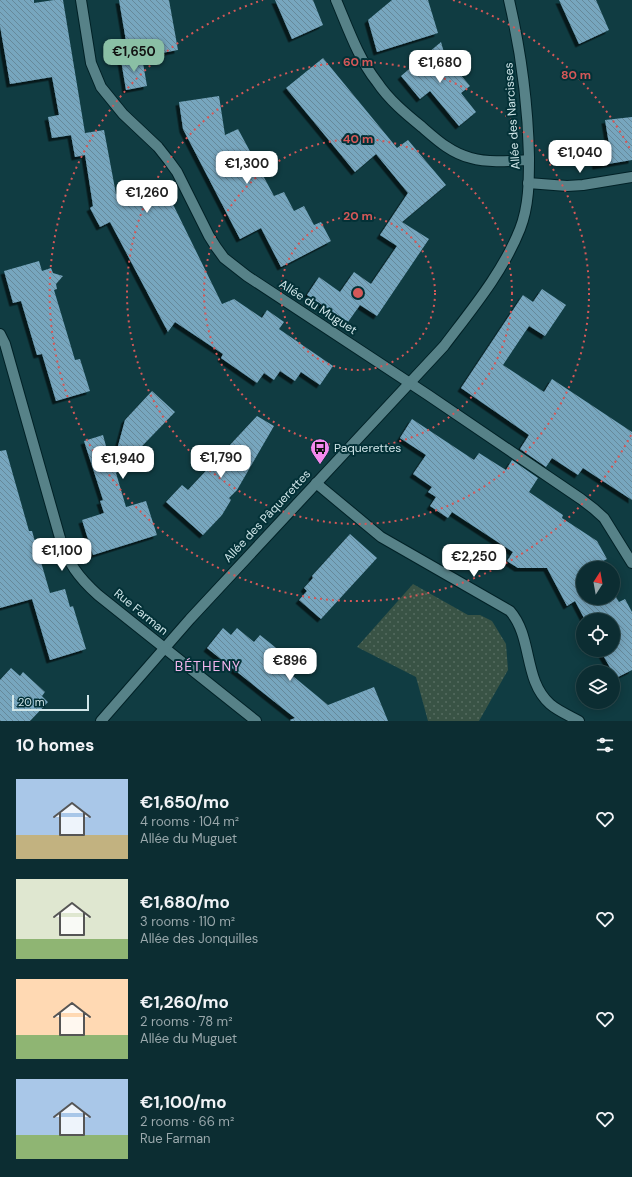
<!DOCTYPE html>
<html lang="en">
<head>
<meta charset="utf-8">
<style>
  :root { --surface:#0c2d32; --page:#1a393e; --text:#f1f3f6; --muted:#9aa8ac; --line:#2c494d; --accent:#8abfa5 }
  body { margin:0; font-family:"DM Sans",sans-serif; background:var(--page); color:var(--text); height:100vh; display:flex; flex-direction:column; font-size:15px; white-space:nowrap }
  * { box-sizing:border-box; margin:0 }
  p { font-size:13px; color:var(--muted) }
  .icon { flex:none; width:22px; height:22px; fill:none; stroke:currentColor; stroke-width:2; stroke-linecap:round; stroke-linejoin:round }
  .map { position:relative; height:721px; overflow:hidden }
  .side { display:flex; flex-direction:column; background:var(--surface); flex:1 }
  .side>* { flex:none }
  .needle { width:26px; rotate:11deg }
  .controls { position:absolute; left:576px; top:561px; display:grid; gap:8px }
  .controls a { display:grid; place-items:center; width:44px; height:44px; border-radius:50%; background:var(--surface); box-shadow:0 2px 10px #0003,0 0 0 1px var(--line); font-size:20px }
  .scale { position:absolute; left:12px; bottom:10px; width:77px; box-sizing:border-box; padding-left:4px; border:2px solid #d0e6e9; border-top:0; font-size:11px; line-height:14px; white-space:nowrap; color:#d0e6e9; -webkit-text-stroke:3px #033137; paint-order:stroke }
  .price { position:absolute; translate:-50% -34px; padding:0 9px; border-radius:8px; background:#fff; color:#222; font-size:13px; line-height:26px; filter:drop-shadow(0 1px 2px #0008) }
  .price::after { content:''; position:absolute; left:50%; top:24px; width:12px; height:9px; margin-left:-6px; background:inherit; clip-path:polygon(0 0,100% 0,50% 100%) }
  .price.current { background:var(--accent); color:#111 }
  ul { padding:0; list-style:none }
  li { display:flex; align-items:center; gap:12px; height:100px; padding:0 16px }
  li span { display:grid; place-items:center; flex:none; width:112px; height:80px; border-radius:0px; color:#555 }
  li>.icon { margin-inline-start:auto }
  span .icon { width:48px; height:48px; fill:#fffc; stroke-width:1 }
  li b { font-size:17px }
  h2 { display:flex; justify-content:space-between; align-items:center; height:48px; padding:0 16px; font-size:17px }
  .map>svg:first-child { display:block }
  .grass { fill:url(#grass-dots) }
  .building { fill:url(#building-back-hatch); filter:url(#shadow) }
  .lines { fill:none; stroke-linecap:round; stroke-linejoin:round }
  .street-casing { stroke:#012126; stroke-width:12 }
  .street { stroke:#578288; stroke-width:10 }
  .ring { fill:none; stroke:#d45858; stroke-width:2; stroke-dasharray:2 4 }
  .labels { text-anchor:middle; stroke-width:4; stroke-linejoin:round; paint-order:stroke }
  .street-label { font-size:12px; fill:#d0e6e9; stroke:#033137 }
  .poi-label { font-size:12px; fill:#d0e6e9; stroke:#033137; text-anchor:start }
  .quarter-label { font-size:14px; letter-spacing:1px; fill:#f1b5ec; stroke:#033137 }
  .centre { fill:#d45858; stroke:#033137; stroke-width:2 }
  .ring-label { font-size:12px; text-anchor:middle; font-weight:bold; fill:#d45858; stroke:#033137; stroke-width:4; stroke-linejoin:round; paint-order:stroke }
</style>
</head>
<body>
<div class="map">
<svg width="632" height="721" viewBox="0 0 632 721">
  <defs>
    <pattern id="grass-dots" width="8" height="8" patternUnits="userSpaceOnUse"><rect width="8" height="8" fill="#395345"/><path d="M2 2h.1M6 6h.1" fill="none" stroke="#556c60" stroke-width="1.8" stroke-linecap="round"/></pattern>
    <pattern id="building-back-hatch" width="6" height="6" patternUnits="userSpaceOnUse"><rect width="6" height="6" fill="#77a6be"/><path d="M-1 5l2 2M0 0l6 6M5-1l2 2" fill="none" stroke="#66899a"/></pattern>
    <filter id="shadow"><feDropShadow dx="-3.5" dy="3.5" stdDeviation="0" flood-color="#0009"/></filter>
  </defs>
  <rect width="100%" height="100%" fill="#103c42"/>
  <!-- grass -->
  <polygon class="grass" points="413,584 468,615 480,615 492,621 506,644 508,670 479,721 428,721 416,677 357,647"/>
  <!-- building -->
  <g class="building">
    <polygon points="0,0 34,0 34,3 54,0 63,0 85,133 104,130 116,194 131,186 137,196 162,182 222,304 234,299 262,318 267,310 284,322 279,329 333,366 320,385 301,372 295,381 280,371 274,380 264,373 257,383 221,358 223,354 175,322 168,332 110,222 100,227 90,208 93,206 85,155 75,157 71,135 72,135 52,138 48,117 59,115 52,77 10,84 0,26"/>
    <polygon points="119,0 169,0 178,50 129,59"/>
    <polygon points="275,0 313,0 323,25 292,39"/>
    <polygon points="392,0 428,0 438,33 377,52 368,20"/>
    <polygon points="559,0 596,0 609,30 579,44"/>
    <polygon points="441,42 449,69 453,66 470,86 461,93 476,112 459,126 430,91 420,99 401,76"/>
    <polygon points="142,57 147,86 126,90 121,60"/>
    <polygon points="323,58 397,148 408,140 446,185 402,222 429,239 377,316 360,305 348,322 307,295 319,277 340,292 354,272 371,284 397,246 380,235 408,193 376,154 355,172 286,88"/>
    <polygon points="219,96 225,135 238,129 274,196 284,192 294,211 304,206 314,225 321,222 331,241 281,267 261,228 240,239 183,129 179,102"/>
    <polygon points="632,117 632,160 596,166 593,145 609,144 605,120"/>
    <polygon points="39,261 42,271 51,268 53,273 63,276 56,284 57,289 54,290 75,360 80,359 90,391 56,401 42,354 37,355 21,301 13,303 4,271"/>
    <polygon points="542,289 566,305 545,336 529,326 503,365 544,392 552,379 632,432 632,500 583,468 578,475 552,458 546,467 520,449 529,435 461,388 523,295 533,302"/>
    <polygon points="152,391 175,412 116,473 126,507 146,501 157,535 93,555 82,520 104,513 100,501 104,500 103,500 84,441 103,435 112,468 125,420"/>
    <polygon points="257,416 274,426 237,490 229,498 231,500 222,515 203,535 166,502 182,485 188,490"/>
    <polygon points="412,419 474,460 479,453 506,470 512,460 538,478 529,492 563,515 562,518 597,541 607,559 597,564 600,568 583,568 583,598 613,598 613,592 619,602 625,599 632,612 632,670 616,678 600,650 613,650 613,620 585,620 575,601 567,606 547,568 518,568 507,561 513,552 452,512 448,518 430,506 436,497 428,492 432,487 413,474 426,455 400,438"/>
    <polygon points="6,450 29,531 32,531 50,593 65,589 70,607 73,606 86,649 50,660 32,599 0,608 0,451"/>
    <polygon points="350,534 377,558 321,619 299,600 307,591 304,588 313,578 312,576"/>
    <polygon points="223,628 231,635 237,628 254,642 260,635 295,663 288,672 328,705 374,687 388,721 291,721 290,720 295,718 207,648"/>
    <polygon points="11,668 20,676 23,672 45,692 42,696 48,702 30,721 0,721 0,680"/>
  </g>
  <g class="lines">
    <!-- street casing -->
    <g class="street-casing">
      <g id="street">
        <polyline points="81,0 91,63 101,87 123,114 158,147 169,161 177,172 209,236 216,247 224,258 247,276 428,395 581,499 594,509 604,518 632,563"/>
        <path d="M336,0C348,28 358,58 377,82C389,100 406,114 422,127C437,140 451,153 471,158C489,163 510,161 529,160"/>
        <polyline points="528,183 567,186 583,185 632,177"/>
        <path d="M0,334L5,344L60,538C68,563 78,577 98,595L256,721"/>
        <path d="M316,483L381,537L510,611C533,637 523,680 550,704C558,711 570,716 579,721"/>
        <path d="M101,721L190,619L444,346C472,309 503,272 520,229C529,206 529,181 529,157C528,103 521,52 509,0"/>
      </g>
    </g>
    <!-- street -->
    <use href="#street" class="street"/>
  </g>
  <!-- distance rings -->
  <g class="ring">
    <circle cx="358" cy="293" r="77"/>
    <circle cx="358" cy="293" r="154"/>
    <circle cx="358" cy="293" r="231"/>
    <path d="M631 435A308 308 0 1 1 263 0M453 0A308 308 0 0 1 631 151"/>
  </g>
  <!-- icons -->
  <defs>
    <g id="bus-pin" transform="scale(1)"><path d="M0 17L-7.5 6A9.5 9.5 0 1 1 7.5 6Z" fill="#f589ee" stroke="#033137"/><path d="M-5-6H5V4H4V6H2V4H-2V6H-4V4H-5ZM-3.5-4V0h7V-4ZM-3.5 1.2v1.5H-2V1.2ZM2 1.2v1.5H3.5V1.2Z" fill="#111"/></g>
  </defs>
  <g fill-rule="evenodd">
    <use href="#bus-pin" x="320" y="448"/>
  </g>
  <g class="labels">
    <!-- street labels -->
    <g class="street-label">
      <text transform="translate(512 116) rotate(-94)" y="4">Allée des Narcisses</text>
      <text transform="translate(318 307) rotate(33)" y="4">Allée du Muguet</text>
      <text transform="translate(267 516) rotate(-47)" y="4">Allée des Pâquerettes</text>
      <text transform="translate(141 612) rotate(39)" y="4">Rue Farman</text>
    </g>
    <!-- poi labels -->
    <g class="poi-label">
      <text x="334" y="452">Paquerettes</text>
    </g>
    <!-- quarter labels -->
    <g class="quarter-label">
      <text x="208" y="671">BÉTHENY</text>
    </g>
  </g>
  <circle cx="358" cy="293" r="6" class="centre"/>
  <g class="ring-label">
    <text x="358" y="66">60 m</text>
    <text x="576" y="79">80 m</text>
    <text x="358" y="143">40 m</text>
    <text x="358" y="220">20 m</text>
  </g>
</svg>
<div class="controls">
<a><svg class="needle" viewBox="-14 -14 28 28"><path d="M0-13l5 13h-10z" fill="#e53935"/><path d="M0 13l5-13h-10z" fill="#9aa8ac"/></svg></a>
<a><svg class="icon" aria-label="locate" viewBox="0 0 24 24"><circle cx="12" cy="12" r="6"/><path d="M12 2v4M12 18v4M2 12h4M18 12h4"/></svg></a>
<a><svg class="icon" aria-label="layers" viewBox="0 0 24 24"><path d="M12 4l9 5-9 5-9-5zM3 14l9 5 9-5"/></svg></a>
</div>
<div class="scale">20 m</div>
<b class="price current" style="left:134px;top:73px">€1,650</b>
<b class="price" style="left:440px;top:84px">€1,680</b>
<b class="price" style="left:580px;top:174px">€1,040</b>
<b class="price" style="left:247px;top:185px">€1,300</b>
<b class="price" style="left:147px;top:214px">€1,260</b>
<b class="price" style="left:221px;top:479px">€1,790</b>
<b class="price" style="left:123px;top:480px">€1,940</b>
<b class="price" style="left:62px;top:572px">€1,100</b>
<b class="price" style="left:474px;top:578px">€2,250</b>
<b class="price" style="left:290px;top:682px">€896</b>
</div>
<section class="side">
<h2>10 homes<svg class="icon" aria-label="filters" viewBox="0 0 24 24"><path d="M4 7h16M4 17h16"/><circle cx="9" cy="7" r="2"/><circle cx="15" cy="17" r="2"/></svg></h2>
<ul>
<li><span style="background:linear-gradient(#a9c7e8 70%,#c2b280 0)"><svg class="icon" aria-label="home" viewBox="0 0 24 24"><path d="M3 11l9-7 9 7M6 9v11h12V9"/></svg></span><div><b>€1,650/mo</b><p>4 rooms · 104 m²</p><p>Allée du Muguet</p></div><svg class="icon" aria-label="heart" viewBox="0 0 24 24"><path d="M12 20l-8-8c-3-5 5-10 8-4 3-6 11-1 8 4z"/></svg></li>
<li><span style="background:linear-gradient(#dfe7d0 75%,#8fb573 0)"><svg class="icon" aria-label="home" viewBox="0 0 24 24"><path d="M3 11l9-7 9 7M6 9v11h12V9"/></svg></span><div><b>€1,680/mo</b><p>3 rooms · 110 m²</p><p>Allée des Jonquilles</p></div><svg class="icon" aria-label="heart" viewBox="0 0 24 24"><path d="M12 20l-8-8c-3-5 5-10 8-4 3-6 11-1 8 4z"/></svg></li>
<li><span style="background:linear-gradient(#ffd9b3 70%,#8fb573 0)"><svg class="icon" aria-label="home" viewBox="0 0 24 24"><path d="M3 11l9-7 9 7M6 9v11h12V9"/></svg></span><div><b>€1,260/mo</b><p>2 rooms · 78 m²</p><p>Allée du Muguet</p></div><svg class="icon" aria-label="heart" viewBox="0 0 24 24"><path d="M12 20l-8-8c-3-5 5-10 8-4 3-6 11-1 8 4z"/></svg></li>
<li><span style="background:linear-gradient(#a9c7e8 70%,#8fb573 0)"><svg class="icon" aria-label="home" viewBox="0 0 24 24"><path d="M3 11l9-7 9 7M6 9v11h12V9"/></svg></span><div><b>€1,100/mo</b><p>2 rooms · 66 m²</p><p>Rue Farman</p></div><svg class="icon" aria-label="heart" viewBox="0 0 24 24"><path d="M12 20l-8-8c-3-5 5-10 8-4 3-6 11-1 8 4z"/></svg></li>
</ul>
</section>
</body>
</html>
